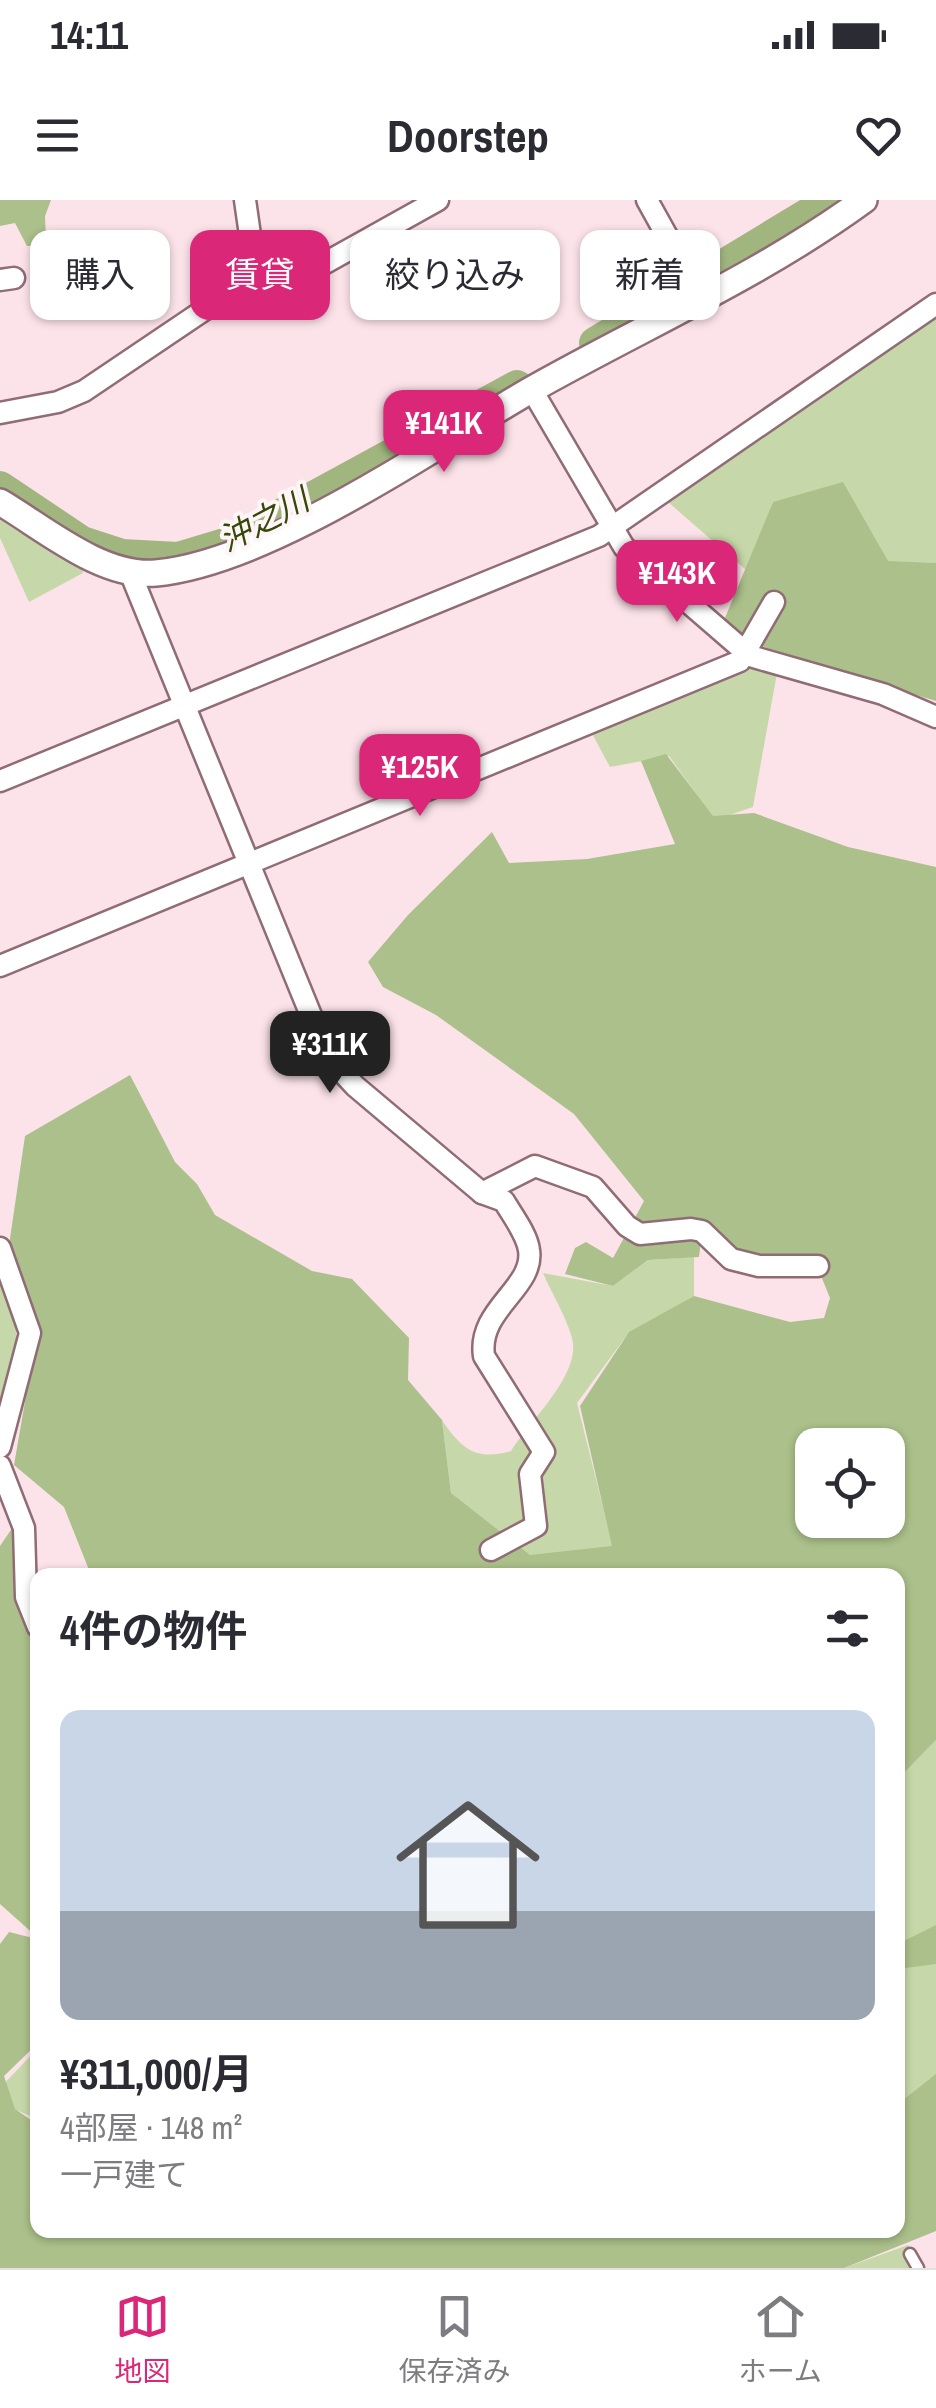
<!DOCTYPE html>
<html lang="ja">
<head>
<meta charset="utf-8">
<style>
  :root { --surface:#fff; --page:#f7f7f7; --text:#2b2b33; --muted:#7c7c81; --line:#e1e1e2; --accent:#db2777 }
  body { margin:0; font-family:"Archivo Narrow","Noto Sans JP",sans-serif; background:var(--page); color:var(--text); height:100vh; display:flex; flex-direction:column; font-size:38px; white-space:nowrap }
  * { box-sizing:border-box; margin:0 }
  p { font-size:32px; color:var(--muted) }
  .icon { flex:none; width:55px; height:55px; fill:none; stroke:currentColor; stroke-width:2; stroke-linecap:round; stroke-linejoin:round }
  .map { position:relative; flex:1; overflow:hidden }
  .sheet { position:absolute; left:30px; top:1368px; width:875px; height:670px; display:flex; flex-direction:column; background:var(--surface); border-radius:20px; box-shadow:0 2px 8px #0004 }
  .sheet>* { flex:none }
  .top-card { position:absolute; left:30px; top:30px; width:878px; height:90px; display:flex; gap:20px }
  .controls { position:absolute; left:795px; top:1228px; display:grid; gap:20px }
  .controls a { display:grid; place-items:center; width:110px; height:110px; border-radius:20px; background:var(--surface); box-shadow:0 2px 8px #0004; font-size:50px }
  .price { position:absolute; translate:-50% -85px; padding:0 22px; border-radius:20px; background:var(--accent); color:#fff; font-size:32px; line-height:65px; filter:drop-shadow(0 2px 5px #0008) }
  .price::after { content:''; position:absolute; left:50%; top:60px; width:30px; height:22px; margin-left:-15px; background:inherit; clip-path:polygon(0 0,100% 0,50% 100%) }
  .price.active { background:#222; color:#fff }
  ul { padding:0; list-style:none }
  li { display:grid; align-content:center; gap:20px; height:530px; padding:0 30px }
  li+li { border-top:2px solid var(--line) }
  li span { display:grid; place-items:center; height:310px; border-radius:20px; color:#555 }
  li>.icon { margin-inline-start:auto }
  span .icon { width:180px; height:180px; fill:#fffc; stroke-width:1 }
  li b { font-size:42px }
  h2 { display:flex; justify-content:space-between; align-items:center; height:120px; padding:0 30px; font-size:42px }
  .pill { padding:0 35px; border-radius:20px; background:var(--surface); box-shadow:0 2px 8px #0004; font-size:35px; line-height:90px }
  .pill.active { background:var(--accent); color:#fff }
  .status { display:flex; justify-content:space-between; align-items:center; height:70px; padding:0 50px; background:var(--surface); direction:ltr }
  .status svg { height:28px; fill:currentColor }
  header { display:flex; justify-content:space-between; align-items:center; height:130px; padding:0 30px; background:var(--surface); font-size:45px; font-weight:800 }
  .dock { display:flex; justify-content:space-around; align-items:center; height:140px; border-top:2px solid var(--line); background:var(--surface); font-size:28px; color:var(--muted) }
  .dock a { display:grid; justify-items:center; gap:5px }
  .dock .active { color:var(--accent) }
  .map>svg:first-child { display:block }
  .green { fill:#c6d8a9 }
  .forest { fill:#abc08a; fill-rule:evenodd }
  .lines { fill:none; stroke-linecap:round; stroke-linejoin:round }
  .river { stroke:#a1b67f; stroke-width:32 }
  .service-casing { stroke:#906c75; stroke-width:15 }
  .minor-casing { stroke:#906c75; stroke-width:25 }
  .tertiary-casing { stroke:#906c75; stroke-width:30 }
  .service { stroke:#fff; stroke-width:10 }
  .minor { stroke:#fff; stroke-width:20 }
  .tertiary { stroke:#fff; stroke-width:25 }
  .labels { text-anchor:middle; stroke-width:8; stroke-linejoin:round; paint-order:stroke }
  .water-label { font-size:32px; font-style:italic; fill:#354709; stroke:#fef5f7 }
</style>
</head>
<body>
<div class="status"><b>14:11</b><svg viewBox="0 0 49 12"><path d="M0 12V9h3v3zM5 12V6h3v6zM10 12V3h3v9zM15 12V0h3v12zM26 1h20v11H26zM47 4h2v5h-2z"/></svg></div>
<header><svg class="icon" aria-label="menu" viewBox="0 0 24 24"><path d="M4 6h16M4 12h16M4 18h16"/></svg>Doorstep<svg class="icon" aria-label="heart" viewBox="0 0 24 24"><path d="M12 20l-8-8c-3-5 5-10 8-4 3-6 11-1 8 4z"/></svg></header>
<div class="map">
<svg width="936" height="2068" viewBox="0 0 936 2068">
  <rect width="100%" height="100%" fill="#fce3e9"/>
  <!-- green -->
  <g class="green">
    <polygon points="936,118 936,363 888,362 773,302 746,370 660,295"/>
    <polygon points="0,304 80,361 83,373 29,402 0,338"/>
    <polygon points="760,467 777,473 753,607 715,620 669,556 610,567 589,528 740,469"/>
    <path d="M694,1057V1096L627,1135L577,1203L613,1347L530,1360L451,1293L442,1220C462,1250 477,1261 511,1251C529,1221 582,1174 572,1138C566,1116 552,1094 543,1073L613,1086L648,1060Z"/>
    <path d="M0,1074C22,1130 21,1145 0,1201Z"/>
    <polygon points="936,1540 936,2020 898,2010 898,1579"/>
    <polygon points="37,1849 37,1919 0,1903 0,1888"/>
    <polygon points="908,2045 921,2068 844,2068"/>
  </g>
  <!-- forest -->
  <g class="forest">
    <polygon points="0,0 51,0 45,16 46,39 39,46 27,46 15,23 0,26"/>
    <polygon points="843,282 888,361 936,363 936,501 796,459 720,430 773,302"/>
    <path d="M666,554L713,616L754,613L848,647L936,667V1540L898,1579V1375H91L64,1307L14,1265L37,1132L7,1059L25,936L130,875L175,962L197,984L215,1015L312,1071L352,1079L409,1138L408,1180L442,1220L451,1293L530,1355L612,1346L580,1206L629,1132L694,1096L790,1122L824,1118L830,1098L819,1071L748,1063L702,1032L699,1057L648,1060L613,1086L565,1074L575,1048L586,1042L613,1058L644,1001L574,914L436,815L383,787L368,762L408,715L492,632L509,663L587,659L675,644L641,561ZM812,1245H888V1320H812Z"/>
    <polygon points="17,1321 38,1432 37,1737 0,1704 0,1346"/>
    <polygon points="936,1725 936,1764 898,1769 898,1744"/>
    <polygon points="9,1732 37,1739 37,1844 4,1876 15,1909 37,1924 38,2030 898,2030 898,1904 936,1874 936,2031 844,2068 0,2068 0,1744"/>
  </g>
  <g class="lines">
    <!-- river -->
    <g class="river">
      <polyline points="595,143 831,0"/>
      <polyline points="0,287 82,342 122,355 178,358 231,342 517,186"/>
    </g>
    <!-- service casing -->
    <g class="service-casing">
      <polyline id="service" points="910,2054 918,2068"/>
    </g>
    <!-- minor casing -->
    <g class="minor-casing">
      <g id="minor">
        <polyline points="647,0 702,99"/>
        <polyline points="250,79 266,96 438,0"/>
        <polyline points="0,80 14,78"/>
        <polyline points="532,190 624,347 750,456 883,494 936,517"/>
        <polyline points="0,213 58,202 84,191 250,79 254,63 245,0"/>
        <path d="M130,372L328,857L355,886L482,993L504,1001C512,1015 527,1034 529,1050C535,1088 477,1109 484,1156L544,1252L530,1274L536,1326L491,1350"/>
        <polyline points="0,581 599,336 936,104"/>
        <polyline points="0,766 740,461 774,402"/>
        <polyline points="482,993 535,966 593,987 627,1026 640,1034 691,1029 702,1031 731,1059 759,1066 818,1066"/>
        <polyline points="0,1048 30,1133 0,1247"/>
        <polyline points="0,1266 24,1328 26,1397 38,1427"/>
      </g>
    </g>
    <!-- tertiary casing -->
    <g class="tertiary-casing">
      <path id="tertiary" d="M0,302C44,328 102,378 156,373C269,362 429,249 529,191C640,128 760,76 864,0"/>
    </g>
    <!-- service -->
    <use href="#service" class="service"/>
    <!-- minor -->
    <use href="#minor" class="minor"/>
    <!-- tertiary -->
    <use href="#tertiary" class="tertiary"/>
  </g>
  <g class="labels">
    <!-- water labels -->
    <g class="water-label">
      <text transform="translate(264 320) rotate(-28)" y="11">沖之川</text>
    </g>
  </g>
</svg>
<div class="controls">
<a><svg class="icon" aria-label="locate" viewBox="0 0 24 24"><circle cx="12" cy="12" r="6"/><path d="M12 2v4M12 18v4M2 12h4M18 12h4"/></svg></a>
</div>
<b class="price" style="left:444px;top:275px">¥141K</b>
<b class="price" style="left:677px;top:425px">¥143K</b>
<b class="price" style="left:420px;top:619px">¥125K</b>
<b class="price active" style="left:330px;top:896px">¥311K</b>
<div class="top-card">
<a class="pill">購入</a>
<a class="pill active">賃貸</a>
<a class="pill">絞り込み</a>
<a class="pill">新着</a>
</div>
<section class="sheet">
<h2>4件の物件<svg class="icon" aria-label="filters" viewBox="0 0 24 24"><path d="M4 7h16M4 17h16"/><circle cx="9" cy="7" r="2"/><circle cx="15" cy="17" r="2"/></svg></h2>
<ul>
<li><span style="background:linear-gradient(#c9d6e8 65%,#9aa5b1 0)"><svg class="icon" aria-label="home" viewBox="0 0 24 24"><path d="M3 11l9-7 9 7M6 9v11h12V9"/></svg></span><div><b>¥311,000/月</b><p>4部屋 · 148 m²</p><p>一戸建て</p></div></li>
</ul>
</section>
</div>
<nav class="dock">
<a class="active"><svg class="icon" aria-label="map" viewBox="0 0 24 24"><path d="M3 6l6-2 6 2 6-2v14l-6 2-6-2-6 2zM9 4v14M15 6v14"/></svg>地図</a>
<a><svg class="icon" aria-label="saved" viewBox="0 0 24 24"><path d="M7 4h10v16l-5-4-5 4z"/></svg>保存済み</a>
<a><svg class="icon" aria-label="home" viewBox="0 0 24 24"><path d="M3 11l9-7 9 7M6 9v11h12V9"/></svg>ホーム</a>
</nav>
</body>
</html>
